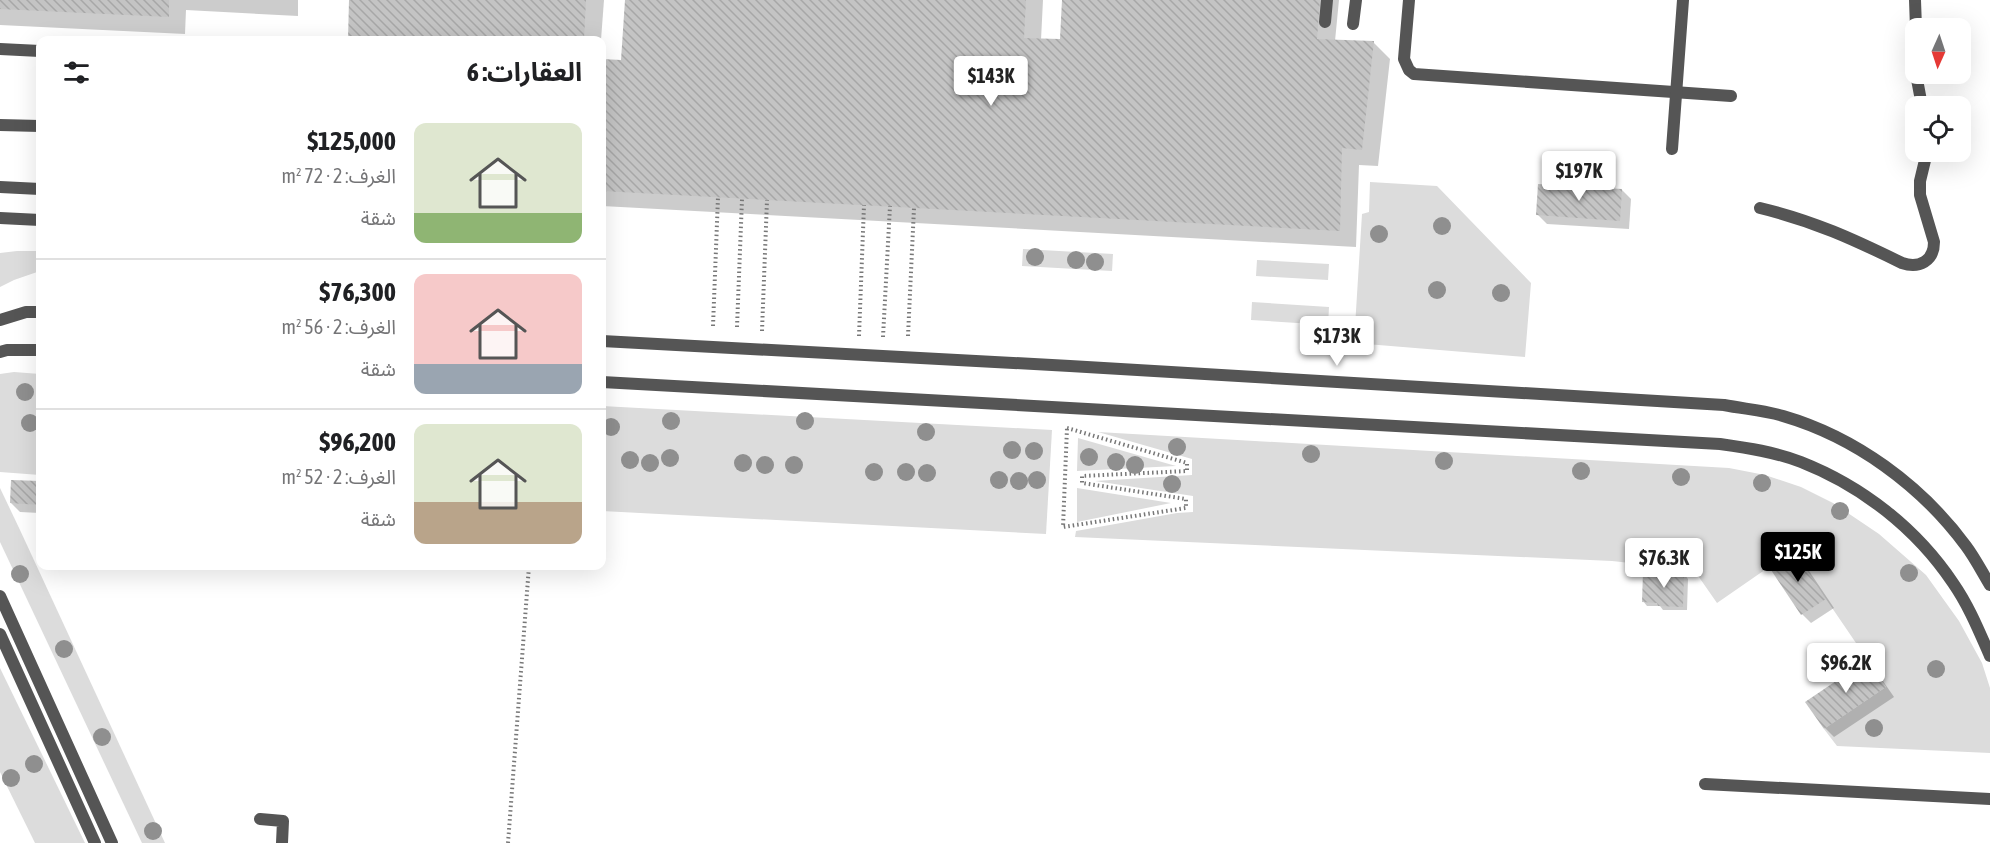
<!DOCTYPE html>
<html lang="ar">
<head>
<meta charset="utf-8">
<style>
  :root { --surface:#fff; --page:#f2f2f2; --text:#202124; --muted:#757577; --line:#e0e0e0; --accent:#000 }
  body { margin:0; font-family:"Asap Condensed","Noto Sans Arabic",sans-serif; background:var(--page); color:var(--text); direction:rtl; height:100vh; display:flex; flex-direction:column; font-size:22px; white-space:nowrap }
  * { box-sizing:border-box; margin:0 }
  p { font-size:20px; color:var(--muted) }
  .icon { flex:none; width:33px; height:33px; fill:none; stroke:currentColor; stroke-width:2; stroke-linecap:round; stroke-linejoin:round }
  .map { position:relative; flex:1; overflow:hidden; direction:ltr }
  .panel { position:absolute; left:36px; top:36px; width:570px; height:534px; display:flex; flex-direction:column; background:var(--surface); border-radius:12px; box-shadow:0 6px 24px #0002; direction:rtl }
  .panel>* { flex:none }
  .needle { width:39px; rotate:183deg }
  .fabs { position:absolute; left:1905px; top:18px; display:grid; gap:12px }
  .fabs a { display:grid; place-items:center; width:66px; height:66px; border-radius:12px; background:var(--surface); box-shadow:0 6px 24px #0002; font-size:30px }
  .price { position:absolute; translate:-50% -51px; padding:0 14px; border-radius:6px; background:#fff; color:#222; font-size:20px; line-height:39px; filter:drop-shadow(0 2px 3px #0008) }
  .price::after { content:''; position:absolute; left:50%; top:36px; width:18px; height:14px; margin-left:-9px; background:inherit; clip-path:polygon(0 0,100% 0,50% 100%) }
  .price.selected { background:var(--accent); color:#fff }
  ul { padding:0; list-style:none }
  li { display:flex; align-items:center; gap:18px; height:150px; padding:0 24px }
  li+li { border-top:2px solid var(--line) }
  li span { display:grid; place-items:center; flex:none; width:168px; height:120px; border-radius:12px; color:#555 }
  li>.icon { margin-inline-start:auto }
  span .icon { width:72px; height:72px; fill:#fffc; stroke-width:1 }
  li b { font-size:26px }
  h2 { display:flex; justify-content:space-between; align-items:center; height:72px; padding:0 24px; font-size:26px }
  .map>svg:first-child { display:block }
  .grass { fill:#dcdcdc }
  .shadow { fill:#0003 }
  .building { fill:url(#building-back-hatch) }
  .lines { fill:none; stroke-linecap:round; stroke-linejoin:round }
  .path { stroke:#777; stroke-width:4; stroke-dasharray:1.5 3; stroke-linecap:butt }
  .service { stroke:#555; stroke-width:12 }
  .minor { stroke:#555; stroke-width:12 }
  .tree { fill:#8f8f8f }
</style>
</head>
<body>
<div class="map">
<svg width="1990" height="843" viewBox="0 0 1990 843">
  <defs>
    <pattern id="building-back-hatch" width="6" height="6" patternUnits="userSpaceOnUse" patternTransform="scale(1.5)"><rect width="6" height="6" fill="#c4c4c4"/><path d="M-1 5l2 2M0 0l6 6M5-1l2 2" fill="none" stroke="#a7a7a7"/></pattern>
  </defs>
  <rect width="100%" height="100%" fill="#fff"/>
  <!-- grass -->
  <g class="grass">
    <polygon points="1370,182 1437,186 1531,283 1525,357 1354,343 1362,214 1369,212"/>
    <polygon points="1023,249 1113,254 1112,271 1022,266"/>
    <polygon points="17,251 40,251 40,271 14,280 0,287 0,253"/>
    <polygon points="1257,260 1329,264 1328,280 1256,276"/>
    <polygon points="1252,302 1329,307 1328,325 1251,320"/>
    <polygon points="14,372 40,374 40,475 0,472 0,374"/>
    <polygon points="602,406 1052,430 1046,534 602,511"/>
    <polygon points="1098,432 1729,468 1765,475 1801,487 1833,503 1879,534 1926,575 1959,621 1982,663 1990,688 1990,753 1837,746 1824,729 1886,687 1826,599 1769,567 1717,603 1694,570 1612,561 1075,537 1076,531 1177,513 1193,512 1193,496 1095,481 1192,475 1192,459"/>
    <polygon points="1078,438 1176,466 1077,471"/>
    <polygon points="0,488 20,530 165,843 142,843 0,542"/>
    <polygon points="1077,488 1171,503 1077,522"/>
    <polygon points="0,668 85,843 35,843 0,772"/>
  </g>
  <!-- shadow -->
  <g class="shadow">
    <polygon points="0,0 298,0 298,16 186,10 185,34 0,25"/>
    <polygon points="350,0 604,0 601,40 349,40"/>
    <polygon points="626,0 1043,0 1041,40 1062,41 1063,0 1339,0 1335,41 1373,42 1390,59 1378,166 1359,165 1356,247 602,206 602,60 623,61"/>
    <polygon points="1622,190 1631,199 1629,229 1547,224 1538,215"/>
    <polygon points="12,481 40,483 40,513 20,512 11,503"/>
    <polygon points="1794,553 1803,562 1834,608 1811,623 1802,614 1772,568"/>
    <polygon points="1684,574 1688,579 1687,610 1663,610 1660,606 1647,606 1643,601"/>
    <polygon points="1867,662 1876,671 1894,697 1834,737 1825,728"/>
  </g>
  <!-- building -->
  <g class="building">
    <polygon points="0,0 169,0 169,17 0,9"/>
    <polygon points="349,0 586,0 584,40 348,40"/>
    <polygon points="625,0 1026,0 1024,38 1060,39 1062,0 1320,0 1317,39 1374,41 1362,150 1342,148 1340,231 602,191 602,59 621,60"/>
    <polygon points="1538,184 1622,189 1620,221 1536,215"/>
    <polygon points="11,480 40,481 40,505 10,503"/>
    <polygon points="1794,551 1826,599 1801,615 1769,567"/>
    <polygon points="1643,572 1684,573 1683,607 1658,606 1657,603 1642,602"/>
    <polygon points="1867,660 1886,687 1824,729 1805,702"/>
  </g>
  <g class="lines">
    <!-- path -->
    <g class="path">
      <polyline points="713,326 718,197"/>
      <polyline points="737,327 742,199"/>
      <polyline points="762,331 767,200"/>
      <polyline points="859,336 864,205"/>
      <polyline points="908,336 914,208"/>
      <polyline points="883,337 890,206"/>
      <polygon points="1067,428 1187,463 1187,471 1082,476 1082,483 1186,499 1186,508 1063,527"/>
      <polyline points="508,843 529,566"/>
    </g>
    <!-- service -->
    <g class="service">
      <polyline points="1409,0 1404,59 1409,70 1414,74 1731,96"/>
      <polyline points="1915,0 1916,28"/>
      <polyline points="1325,22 1327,0"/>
      <polyline points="1353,24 1356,0"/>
      <polyline points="1916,38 1916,70"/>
      <polyline points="1916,74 1922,106"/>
      <polyline points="1672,149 1683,0"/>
      <polyline points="0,187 40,189"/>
      <path d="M1760,208C1814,221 1853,239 1902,263C1919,269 1934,261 1934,242L1920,195V181L1927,152"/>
      <polyline points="0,218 40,220"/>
      <polyline points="1705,784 1990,799"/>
      <polyline points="260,819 283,821 282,843"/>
    </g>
    <!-- minor -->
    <g class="minor">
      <polyline points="0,49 40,51"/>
      <polyline points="0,125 40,126"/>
      <polyline points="0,320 26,312 40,312"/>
      <path d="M602,341L1070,366L1724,405C1744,409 1764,410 1783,416C1855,437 1921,485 1966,546C1975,558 1982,572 1990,585"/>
      <polyline points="0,352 7,350 40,350"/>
      <path d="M602,382L1720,444C1748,448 1775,452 1801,462C1862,486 1916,528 1953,583C1969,606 1979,631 1990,656"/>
      <polyline points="0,596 112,843"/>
      <polyline points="0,634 95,843"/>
    </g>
  </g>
  <!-- trees -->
  <g class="tree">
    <circle cx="1442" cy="226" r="9"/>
    <circle cx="1379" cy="234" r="9"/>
    <circle cx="1035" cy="257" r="9"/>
    <circle cx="1076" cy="260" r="9"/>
    <circle cx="1095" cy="262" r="9"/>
    <circle cx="1437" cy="290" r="9"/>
    <circle cx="1501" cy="293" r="9"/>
    <circle cx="25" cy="392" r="9"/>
    <circle cx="671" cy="421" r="9"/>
    <circle cx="805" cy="421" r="9"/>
    <circle cx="30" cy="423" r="9"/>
    <circle cx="611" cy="427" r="9"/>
    <circle cx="926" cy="432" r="9"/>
    <circle cx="1177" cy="447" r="9"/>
    <circle cx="1012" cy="450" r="9"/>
    <circle cx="1034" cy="451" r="9"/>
    <circle cx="1311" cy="454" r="9"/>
    <circle cx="1089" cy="457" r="9"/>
    <circle cx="670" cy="458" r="9"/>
    <circle cx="630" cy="460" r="9"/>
    <circle cx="1444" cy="461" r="9"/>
    <circle cx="1116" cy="462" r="9"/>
    <circle cx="650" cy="463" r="9"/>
    <circle cx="743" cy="463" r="9"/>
    <circle cx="765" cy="465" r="9"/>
    <circle cx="794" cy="465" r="9"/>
    <circle cx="1135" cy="465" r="9"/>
    <circle cx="1581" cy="471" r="9"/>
    <circle cx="874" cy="472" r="9"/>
    <circle cx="906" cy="472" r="9"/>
    <circle cx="927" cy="473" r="9"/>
    <circle cx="1681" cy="477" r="9"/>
    <circle cx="999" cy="480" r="9"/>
    <circle cx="1037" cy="480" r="9"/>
    <circle cx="1019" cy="481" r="9"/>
    <circle cx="1762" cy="483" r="9"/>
    <circle cx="1172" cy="484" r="9"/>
    <circle cx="1840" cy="511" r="9"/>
    <circle cx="1909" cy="573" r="9"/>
    <circle cx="20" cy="574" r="9"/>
    <circle cx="64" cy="649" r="9"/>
    <circle cx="1936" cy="669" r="9"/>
    <circle cx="1874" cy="728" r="9"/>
    <circle cx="102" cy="737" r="9"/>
    <circle cx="34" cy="764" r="9"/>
    <circle cx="11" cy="778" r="9"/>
    <circle cx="153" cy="831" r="9"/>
  </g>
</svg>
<div class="fabs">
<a><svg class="needle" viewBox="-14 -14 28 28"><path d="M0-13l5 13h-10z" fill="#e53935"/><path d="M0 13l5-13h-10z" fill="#757577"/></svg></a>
<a><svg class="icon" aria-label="locate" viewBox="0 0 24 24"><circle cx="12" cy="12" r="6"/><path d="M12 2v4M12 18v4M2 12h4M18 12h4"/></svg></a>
</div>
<b class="price" style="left:991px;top:107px">$143K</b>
<b class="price" style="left:1579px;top:202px">$197K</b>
<b class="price" style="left:1337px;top:367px">$173K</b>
<b class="price selected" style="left:1798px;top:583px">$125K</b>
<b class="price" style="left:1664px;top:589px">$76.3K</b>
<b class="price" style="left:1846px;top:694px">$96.2K</b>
<section class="panel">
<h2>العقارات: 6<svg class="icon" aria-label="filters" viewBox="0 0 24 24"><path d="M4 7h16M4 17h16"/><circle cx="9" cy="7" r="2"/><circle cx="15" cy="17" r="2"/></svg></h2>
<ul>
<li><span style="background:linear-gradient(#dfe7d0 75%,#8fb573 0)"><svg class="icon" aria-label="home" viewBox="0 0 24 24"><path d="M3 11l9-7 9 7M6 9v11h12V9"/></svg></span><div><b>$125,000</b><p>الغرف: 2 · 72 m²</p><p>شقة</p></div></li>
<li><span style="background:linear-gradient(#f6c9c9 75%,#9aa5b1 0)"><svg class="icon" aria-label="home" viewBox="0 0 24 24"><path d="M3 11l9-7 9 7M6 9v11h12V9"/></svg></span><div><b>$76,300</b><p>الغرف: 2 · 56 m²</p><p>شقة</p></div></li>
<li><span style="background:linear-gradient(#dfe7d0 65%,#b9a48a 0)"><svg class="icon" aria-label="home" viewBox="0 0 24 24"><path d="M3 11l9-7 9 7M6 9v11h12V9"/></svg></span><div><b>$96,200</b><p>الغرف: 2 · 52 m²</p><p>شقة</p></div></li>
</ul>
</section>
</div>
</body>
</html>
